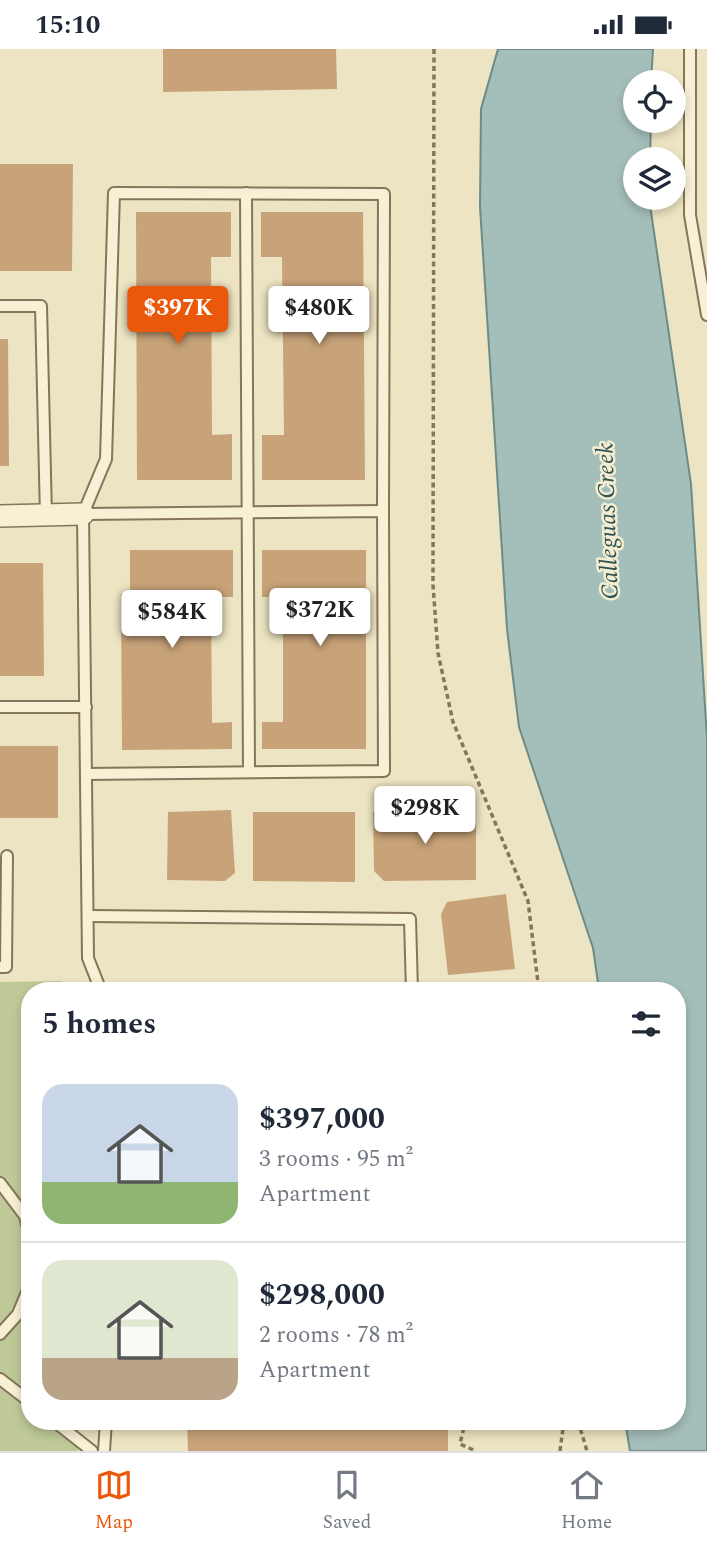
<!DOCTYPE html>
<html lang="en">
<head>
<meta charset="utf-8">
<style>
  :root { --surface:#fff; --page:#f6f6f7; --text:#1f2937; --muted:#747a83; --line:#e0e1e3; --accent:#ea580c }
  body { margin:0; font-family:Spectral,serif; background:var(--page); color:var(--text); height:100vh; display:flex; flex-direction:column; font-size:26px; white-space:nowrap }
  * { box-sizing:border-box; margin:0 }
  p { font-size:23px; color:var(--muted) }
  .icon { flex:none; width:38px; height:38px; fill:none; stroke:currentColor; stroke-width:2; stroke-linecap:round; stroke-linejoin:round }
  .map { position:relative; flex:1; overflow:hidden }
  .sheet { position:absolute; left:21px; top:933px; width:665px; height:448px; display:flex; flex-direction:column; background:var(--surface); border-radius:28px; box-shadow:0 4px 10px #0003 }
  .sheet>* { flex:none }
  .controls { position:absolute; left:623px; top:21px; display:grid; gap:14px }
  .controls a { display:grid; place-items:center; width:63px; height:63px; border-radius:50%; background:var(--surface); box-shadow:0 4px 10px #0003; font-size:35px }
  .price { position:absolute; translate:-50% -60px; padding:0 16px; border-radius:7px; background:#fff; color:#222; font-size:23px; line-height:46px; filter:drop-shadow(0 2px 4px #0008) }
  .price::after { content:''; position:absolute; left:50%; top:42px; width:21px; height:16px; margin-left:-10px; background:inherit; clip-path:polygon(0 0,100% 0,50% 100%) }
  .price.active { background:var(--accent); color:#fff }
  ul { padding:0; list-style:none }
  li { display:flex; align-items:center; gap:21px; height:175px; padding:0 21px }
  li+li { border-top:2px solid var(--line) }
  li span { display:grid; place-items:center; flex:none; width:196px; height:140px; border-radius:21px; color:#555 }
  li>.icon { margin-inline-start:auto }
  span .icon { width:84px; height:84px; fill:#fffc; stroke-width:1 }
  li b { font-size:30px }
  h2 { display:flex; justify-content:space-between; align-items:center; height:84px; padding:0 21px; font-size:30px }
  .status { display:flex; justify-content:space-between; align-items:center; height:49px; padding:0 35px; background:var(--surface); direction:ltr }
  .status svg { height:19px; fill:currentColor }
  .tabs { display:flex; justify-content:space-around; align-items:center; height:98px; border-top:2px solid var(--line); background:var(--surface); font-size:19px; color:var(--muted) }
  .tabs a { display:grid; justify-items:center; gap:4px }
  .tabs .active { color:var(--accent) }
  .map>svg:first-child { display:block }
  .green { fill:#bec997 }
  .water { fill:#a4beba; stroke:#6c8c87; stroke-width:2 }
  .building { fill:#c8a379 }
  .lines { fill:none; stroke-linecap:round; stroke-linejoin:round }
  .lane-casing { stroke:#85755a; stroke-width:14 }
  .street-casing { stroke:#85755a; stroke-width:24 }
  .path { stroke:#85755a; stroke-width:3.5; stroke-dasharray:5 3.5; stroke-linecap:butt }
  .lane { stroke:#f7f0d5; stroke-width:10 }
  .street { stroke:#f7f0d5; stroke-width:21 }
  .labels { text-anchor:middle; stroke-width:5; stroke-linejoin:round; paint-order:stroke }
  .water-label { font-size:24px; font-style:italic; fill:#2e5354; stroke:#f4edd1 }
</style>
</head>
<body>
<div class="status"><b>15:10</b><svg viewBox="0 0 49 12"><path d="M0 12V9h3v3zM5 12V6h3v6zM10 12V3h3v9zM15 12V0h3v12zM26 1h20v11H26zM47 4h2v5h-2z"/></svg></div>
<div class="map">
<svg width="707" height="1402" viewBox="0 0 707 1402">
  <rect width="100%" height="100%" fill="#ece4c2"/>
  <!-- green -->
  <polygon class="green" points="62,932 65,941 30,942 30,1372 78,1372 78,1402 0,1402 0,933"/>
  <!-- water -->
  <polygon class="water" points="498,0 653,0 651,33 635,33 635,72 651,72 650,110 635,110 635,149 649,149 691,435 707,689 707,1402 630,1402 625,1372 677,1372 677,942 599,941 593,899 519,678 507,580 480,158 481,60"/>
  <!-- building -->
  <g class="building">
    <polygon points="163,0 336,0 337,40 163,43"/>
    <polygon points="0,115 73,115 72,222 0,222"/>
    <polygon points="136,163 231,163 231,208 211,208 212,386 232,385 232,431 137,431"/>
    <polygon points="261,163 363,163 365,431 262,431 262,386 284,386 282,208 261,208"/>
    <polygon points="0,290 8,290 9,417 0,417"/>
    <polygon points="130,501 233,501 233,548 211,548 212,674 232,673 232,700 122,701 121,545 130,545"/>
    <polygon points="262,501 366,501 366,700 262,700 262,673 283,673 283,548 262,548"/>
    <polygon points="0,514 43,514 44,627 0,627"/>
    <rect x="0" y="697" width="58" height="72"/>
    <polygon points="231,761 235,824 225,832 167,831 168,763"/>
    <polygon points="470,762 470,774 476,774 476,831 384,832 374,822 373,763"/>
    <polygon points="253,763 355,763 355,833 253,832"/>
    <polygon points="506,845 515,920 448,926 441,865 447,853"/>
    <polygon points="448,1372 448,1402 188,1402 187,1373"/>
  </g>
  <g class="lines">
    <!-- lane casing -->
    <g class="lane-casing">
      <g id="lane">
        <polyline points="690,0 690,166 707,266"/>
        <polyline points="246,144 249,723"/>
        <polyline points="0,257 41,257 46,467"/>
        <polyline points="83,465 383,462 384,722 86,725"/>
        <polyline points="0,658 86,658"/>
        <polyline points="88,867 410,870 412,942"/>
        <polyline points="0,918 6,918 7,807"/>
        <polyline points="101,942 88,909 83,465 106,410 114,144 384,145 383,462"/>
        <polyline points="0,1134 25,1167 30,1187"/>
        <polyline points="0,1285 18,1265 30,1236"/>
        <polyline points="0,1330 30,1353"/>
        <polyline points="54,1372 92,1402"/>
        <polyline points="104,1402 106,1372"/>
      </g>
    </g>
    <!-- street casing -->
    <g class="street-casing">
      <polyline id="street" points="0,467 83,465"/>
    </g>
    <!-- path -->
    <g class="path">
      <polyline points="434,0 433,536 438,604 453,673 528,852 539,942"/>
      <polyline points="460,1372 464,1378 460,1395 476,1402"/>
      <polyline points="578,1372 587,1402"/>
      <polyline points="560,1402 564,1372"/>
    </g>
    <!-- lane -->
    <use href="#lane" class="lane"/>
    <!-- street -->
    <use href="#street" class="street"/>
  </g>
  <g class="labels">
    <!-- water labels -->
    <g class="water-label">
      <text transform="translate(607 472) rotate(-92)" y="8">Calleguas Creek</text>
    </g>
  </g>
</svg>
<div class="controls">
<a><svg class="icon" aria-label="locate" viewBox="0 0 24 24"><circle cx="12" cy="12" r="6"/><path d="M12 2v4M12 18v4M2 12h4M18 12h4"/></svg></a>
<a><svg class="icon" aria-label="layers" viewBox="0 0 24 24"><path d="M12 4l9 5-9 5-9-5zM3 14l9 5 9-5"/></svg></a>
</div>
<b class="price active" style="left:178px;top:297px">$397K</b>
<b class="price" style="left:319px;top:297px">$480K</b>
<b class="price" style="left:320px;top:599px">$372K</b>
<b class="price" style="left:172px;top:601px">$584K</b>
<b class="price" style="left:425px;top:797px">$298K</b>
<section class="sheet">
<h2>5 homes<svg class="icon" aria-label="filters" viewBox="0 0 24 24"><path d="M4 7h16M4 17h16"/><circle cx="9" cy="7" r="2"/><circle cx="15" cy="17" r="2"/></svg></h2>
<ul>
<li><span style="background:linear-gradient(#c9d6e8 70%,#8fb573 0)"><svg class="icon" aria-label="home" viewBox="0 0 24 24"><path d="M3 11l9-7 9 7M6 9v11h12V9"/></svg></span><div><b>$397,000</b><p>3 rooms · 95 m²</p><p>Apartment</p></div></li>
<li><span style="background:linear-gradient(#dfe7d0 70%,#b9a48a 0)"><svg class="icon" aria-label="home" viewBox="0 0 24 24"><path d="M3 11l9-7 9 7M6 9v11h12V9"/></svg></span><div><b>$298,000</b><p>2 rooms · 78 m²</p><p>Apartment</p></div></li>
</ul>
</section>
</div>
<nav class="tabs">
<a class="active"><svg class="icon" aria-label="map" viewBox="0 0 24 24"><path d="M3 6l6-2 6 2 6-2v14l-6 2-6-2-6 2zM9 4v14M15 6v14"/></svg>Map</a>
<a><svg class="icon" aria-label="saved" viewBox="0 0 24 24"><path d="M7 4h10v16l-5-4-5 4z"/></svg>Saved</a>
<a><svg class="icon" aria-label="home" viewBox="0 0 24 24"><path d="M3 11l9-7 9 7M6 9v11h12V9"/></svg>Home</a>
</nav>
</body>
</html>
